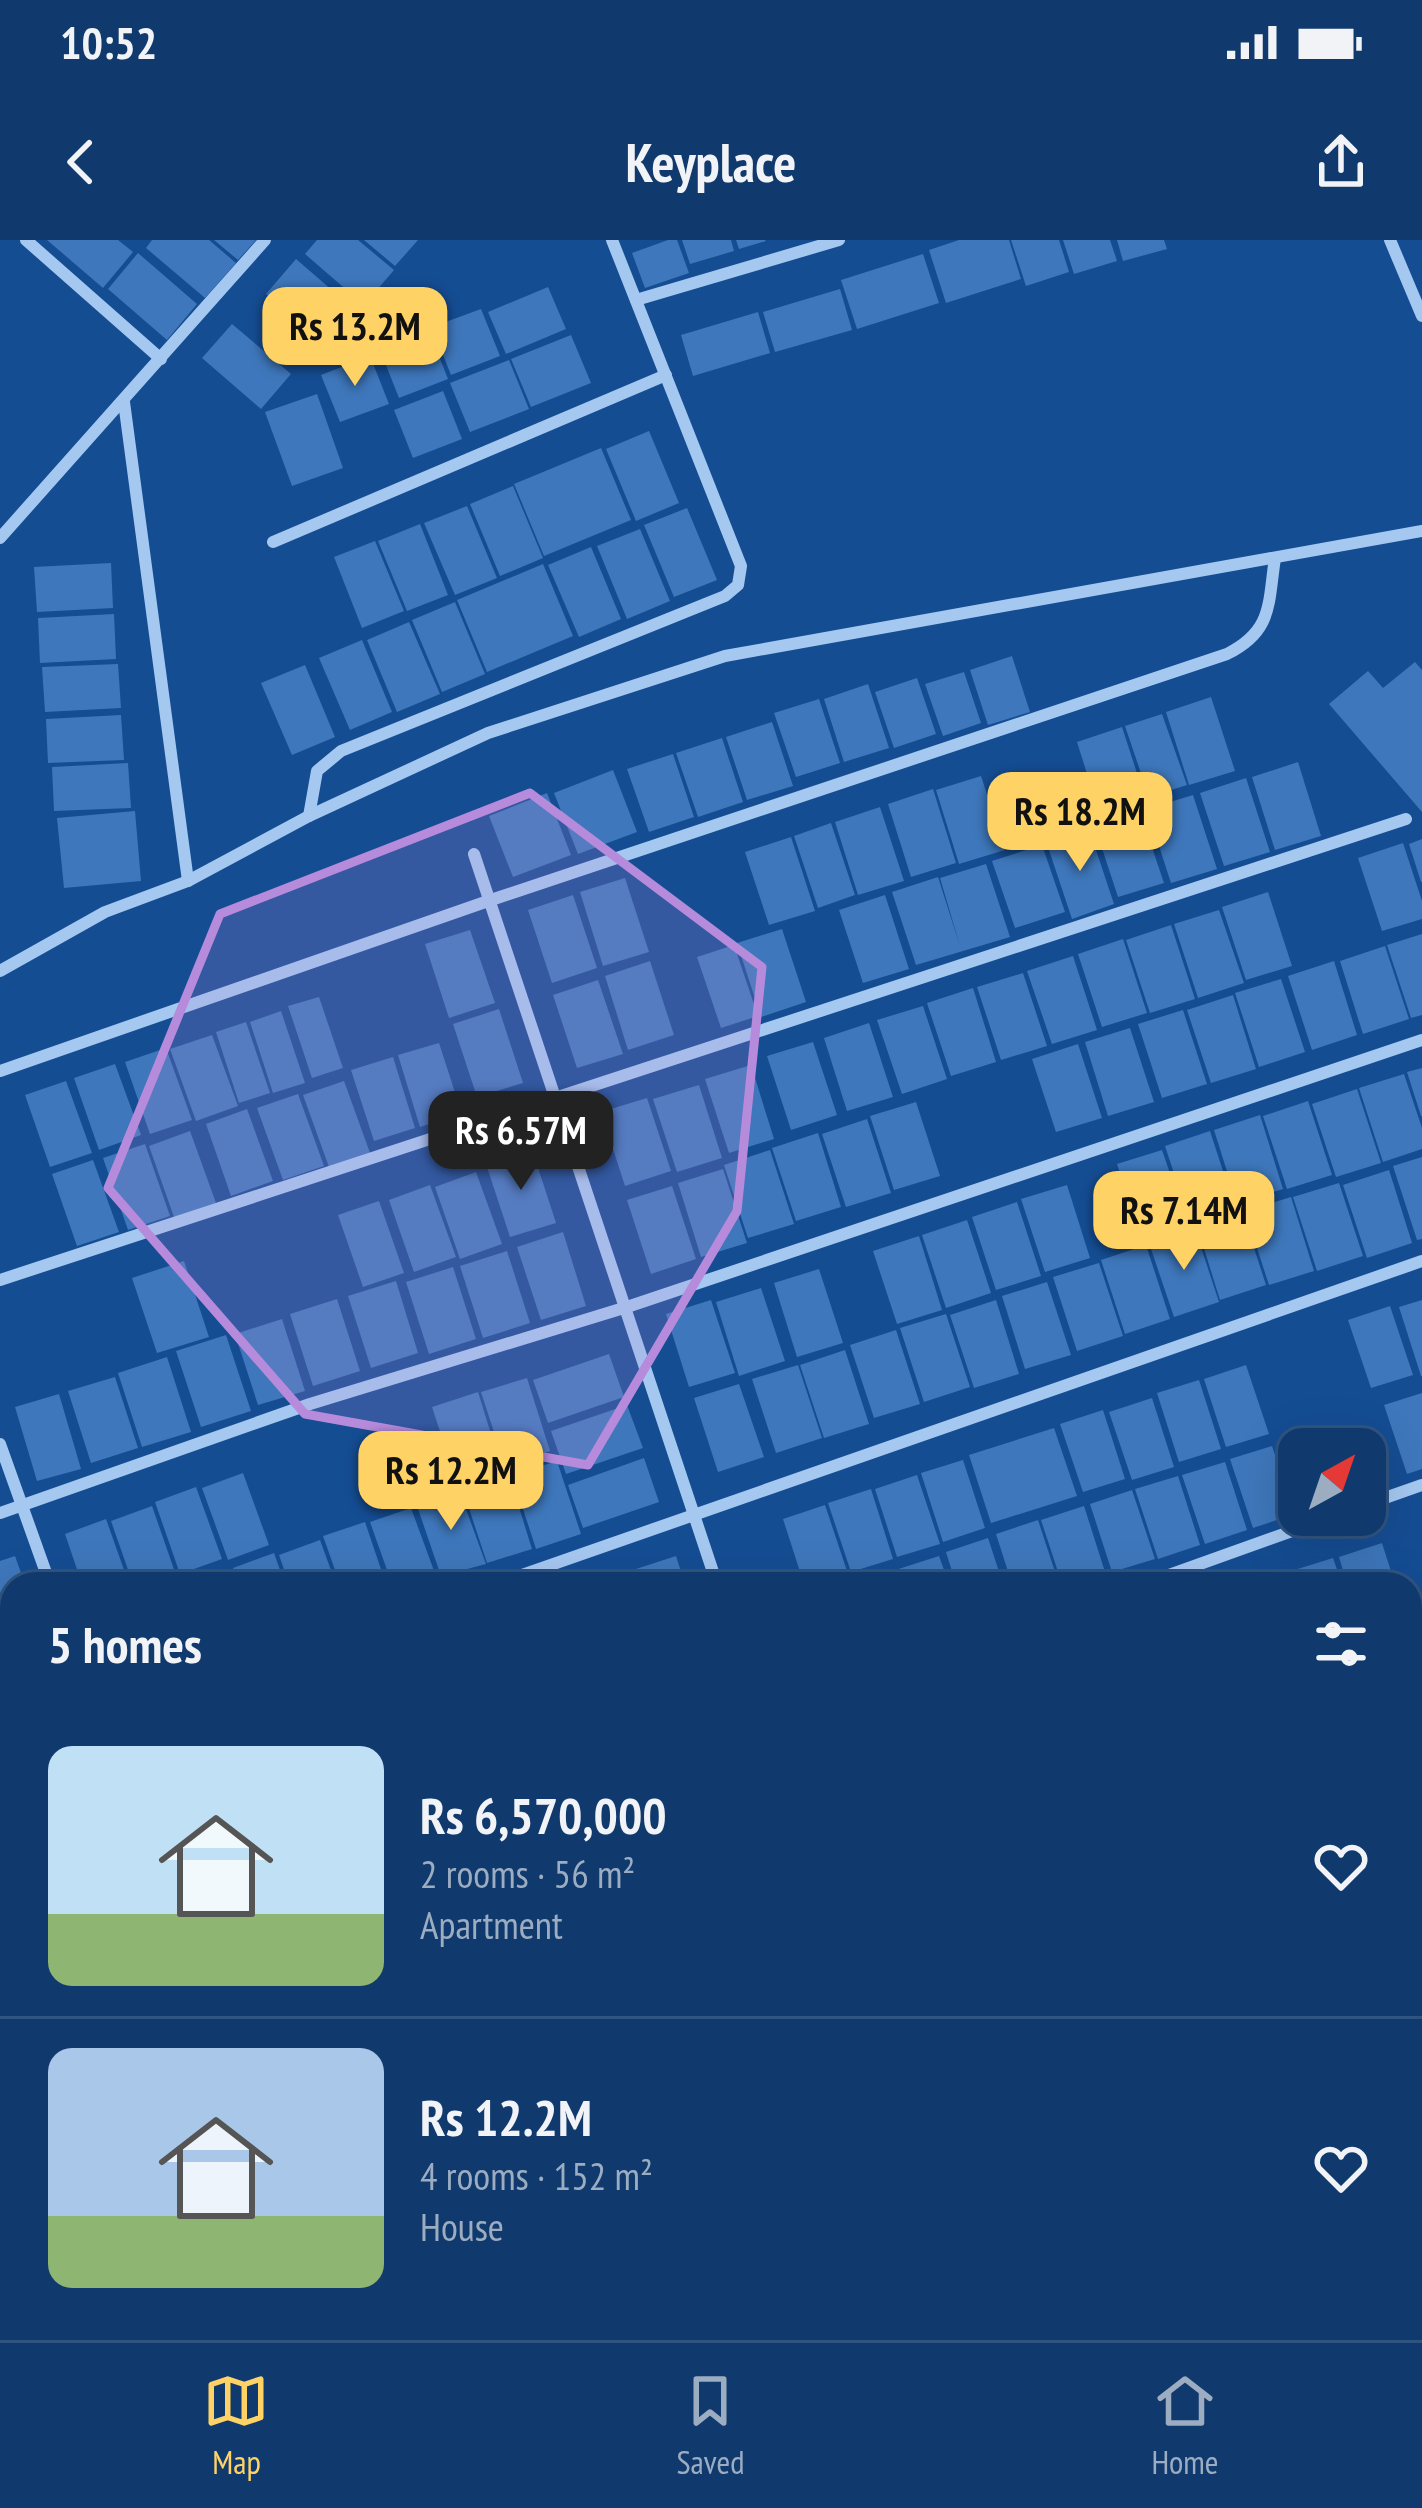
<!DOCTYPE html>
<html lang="en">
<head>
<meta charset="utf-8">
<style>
  :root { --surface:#103a6e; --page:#194173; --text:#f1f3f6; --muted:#9cadc2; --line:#305481; --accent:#ffd265 }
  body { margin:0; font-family:"PT Sans Narrow",sans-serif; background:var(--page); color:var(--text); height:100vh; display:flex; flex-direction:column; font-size:45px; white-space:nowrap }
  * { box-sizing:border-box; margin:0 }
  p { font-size:39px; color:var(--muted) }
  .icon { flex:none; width:66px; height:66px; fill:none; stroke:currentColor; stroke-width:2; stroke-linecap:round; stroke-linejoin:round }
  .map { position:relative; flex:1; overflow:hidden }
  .panel { position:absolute; left:0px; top:1332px; width:1422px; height:768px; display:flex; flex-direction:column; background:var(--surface); border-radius:36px 36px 0 0; box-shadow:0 12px 48px #0002,0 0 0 3px var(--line) }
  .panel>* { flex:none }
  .needle { width:78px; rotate:40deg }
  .controls { position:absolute; left:1278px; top:1188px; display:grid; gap:24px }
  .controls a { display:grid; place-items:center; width:108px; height:108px; border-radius:24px; background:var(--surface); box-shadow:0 12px 48px #0002,0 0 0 3px var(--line); font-size:60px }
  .price { position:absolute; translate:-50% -102px; padding:0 27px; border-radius:24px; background:var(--accent); color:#111; font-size:39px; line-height:78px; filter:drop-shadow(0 3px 6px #0008) }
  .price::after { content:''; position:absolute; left:50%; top:72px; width:36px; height:27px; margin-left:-18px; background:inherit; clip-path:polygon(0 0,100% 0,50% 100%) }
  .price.on { background:#222; color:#fff }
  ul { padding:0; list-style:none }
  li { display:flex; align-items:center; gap:36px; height:300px; padding:0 48px }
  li+li { border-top:3px solid var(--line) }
  li span { display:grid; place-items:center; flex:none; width:336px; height:240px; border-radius:24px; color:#555 }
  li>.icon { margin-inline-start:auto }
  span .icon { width:144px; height:144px; fill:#fffc; stroke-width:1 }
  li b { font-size:51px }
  h2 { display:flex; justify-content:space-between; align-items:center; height:144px; padding:0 48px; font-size:51px }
  .status { display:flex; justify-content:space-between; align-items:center; height:84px; padding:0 60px; background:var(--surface); direction:ltr }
  .status svg { height:33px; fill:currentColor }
  header { display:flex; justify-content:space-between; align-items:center; height:156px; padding:0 48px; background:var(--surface); font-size:54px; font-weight:700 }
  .dock { display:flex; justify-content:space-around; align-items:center; height:168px; border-top:3px solid var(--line); background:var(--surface); font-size:33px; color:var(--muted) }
  .dock a { display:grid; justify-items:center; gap:6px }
  .dock .on { color:var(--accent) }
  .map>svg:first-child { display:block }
  .water { fill:url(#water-ripples); stroke:#97c2f4; stroke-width:3 }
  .building { fill:#3e77bb }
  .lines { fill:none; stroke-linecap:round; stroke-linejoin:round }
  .minor { stroke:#a5c8f1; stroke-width:12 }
  .marked { fill:#b68bdc; fill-opacity:0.2; stroke:#b68bdc; stroke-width:9; stroke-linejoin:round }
</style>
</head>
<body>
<div class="status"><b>10:52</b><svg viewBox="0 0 49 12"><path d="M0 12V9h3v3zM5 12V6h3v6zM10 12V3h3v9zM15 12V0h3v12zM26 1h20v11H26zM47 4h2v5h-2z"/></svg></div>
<header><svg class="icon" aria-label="back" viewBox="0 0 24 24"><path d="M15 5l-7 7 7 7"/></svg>Keyplace<svg class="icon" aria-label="share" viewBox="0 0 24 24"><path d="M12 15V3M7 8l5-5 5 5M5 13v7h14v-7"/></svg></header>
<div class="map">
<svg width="1422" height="2100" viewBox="0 0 1422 2100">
  <defs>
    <pattern id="water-ripples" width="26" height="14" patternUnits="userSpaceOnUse" patternTransform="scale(3)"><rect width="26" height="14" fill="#386093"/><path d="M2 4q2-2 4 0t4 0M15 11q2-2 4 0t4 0" fill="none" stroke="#5678a3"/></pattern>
  </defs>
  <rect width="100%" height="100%" fill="#154d93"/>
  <!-- water -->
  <polygon class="water" points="1422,2039 1422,2100 1354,2100 1367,2088 1410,2088 1410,2048"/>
  <!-- building -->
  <g class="building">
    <polygon points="47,0 118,0 133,12 103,48"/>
    <polygon points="152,0 209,0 236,23 205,58 146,8"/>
    <polygon points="214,0 256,0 238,20"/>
    <polygon points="317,0 358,0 394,30 364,65 305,14"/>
    <polygon points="364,0 418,0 395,26"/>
    <polygon points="668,0 677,0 689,33 645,48 632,13"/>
    <polygon points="682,0 731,0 734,11 690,24"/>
    <polygon points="736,0 765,0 766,1 739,9"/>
    <polygon points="959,0 1009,0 1021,39 946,63 929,10"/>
    <polygon points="1011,0 1059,0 1069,32 1026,46"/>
    <polygon points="1063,0 1110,0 1117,21 1074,34"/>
    <polygon points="1117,0 1164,0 1167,9 1123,21"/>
    <polygon points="138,13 197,64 167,100 108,49"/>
    <polygon points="923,14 939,63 857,89 841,40"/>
    <polygon points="296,19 355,70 326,105 266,54"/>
    <polygon points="548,47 566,89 506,114 488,72"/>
    <polygon points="840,49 852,90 775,112 763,72"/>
    <polygon points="481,69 500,116 451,135 432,87"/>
    <polygon points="758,72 770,113 693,136 681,95"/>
    <polygon points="232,84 291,134 261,169 202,118"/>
    <polygon points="429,91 448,139 399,158 380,110"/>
    <polygon points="571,95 591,143 531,167 511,119"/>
    <polygon points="370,116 389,164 340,182 321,135"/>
    <polygon points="509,120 529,169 470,192 450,143"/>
    <polygon points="443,151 462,199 413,218 394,170"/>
    <polygon points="317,154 343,228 292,246 265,172"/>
    <polygon points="649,191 679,263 636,281 606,209"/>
    <polygon points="601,208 631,280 544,316 514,244"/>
    <polygon points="513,246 543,318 500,336 470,264"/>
    <polygon points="467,266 497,338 455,355 424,283"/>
    <polygon points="687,268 717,340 674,357 644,285"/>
    <polygon points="420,284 448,355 407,371 378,301"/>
    <polygon points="640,289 670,361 627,379 597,306"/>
    <polygon points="375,301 404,371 362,388 334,317"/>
    <polygon points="591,307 621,379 579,397 548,325"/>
    <polygon points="111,323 113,368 37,372 34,327"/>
    <polygon points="543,324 573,396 487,432 457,360"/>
    <polygon points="455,362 485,434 442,452 412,380"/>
    <polygon points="114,374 116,419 40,423 38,378"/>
    <polygon points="409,382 440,454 397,472 367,400"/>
    <polygon points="362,400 392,472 350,490 319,418"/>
    <polygon points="1012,416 1030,472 988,485 970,430"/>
    <polygon points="1415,422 1422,430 1422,572 1329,464 1368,431 1383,448"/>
    <polygon points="118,424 121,468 45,472 42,427"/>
    <polygon points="305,425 335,497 292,515 261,443"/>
    <polygon points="964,432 981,483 943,496 925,444"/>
    <polygon points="917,438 936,494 894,508 875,452"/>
    <polygon points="868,444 889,508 844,522 824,459"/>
    <polygon points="1211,457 1235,531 1189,545 1166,472"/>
    <polygon points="819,459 840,523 796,537 774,473"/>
    <polygon points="1162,474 1187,545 1149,557 1125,486"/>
    <polygon points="121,475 124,520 48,523 46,479"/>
    <polygon points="772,482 793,546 747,560 726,497"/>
    <polygon points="1122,487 1146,561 1100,575 1077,502"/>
    <polygon points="722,498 743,562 698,577 676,513"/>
    <polygon points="673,514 694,577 649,592 627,529"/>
    <polygon points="1298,522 1321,596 1275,610 1252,537"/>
    <polygon points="128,523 131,568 54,571 52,527"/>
    <polygon points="613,530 637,592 578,614 554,553"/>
    <polygon points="981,536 1005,610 959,624 936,550"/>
    <polygon points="1246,538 1270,612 1224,626 1200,553"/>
    <polygon points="933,549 956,623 911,637 888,564"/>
    <polygon points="547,553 571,615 513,637 489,576"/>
    <polygon points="1193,555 1217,629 1171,643 1147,569"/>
    <polygon points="880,567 904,641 858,655 835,582"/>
    <polygon points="1139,569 1164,643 1118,657 1094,584"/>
    <polygon points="135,571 141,641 64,648 57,578"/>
    <polygon points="831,583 855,655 818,668 794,596"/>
    <polygon points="1089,589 1114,664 1072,679 1047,604"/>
    <polygon points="791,597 815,671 769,685 745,612"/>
    <polygon points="1422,599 1422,642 1421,642 1409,604"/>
    <polygon points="1403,603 1422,661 1422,679 1382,691 1358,618"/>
    <polygon points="1042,605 1065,672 1015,688 992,621"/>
    <polygon points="986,624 1010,697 916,725 892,652 938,637 960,706 940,638"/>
    <polygon points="625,638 649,712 603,726 580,652"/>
    <polygon points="1268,652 1292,726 1246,740 1222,667"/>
    <polygon points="573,655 597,728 552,743 528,670"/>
    <polygon points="885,655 909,729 863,743 839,670"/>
    <polygon points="1219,670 1244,743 1198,758 1174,684"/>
    <polygon points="1171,685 1195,759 1150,773 1126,700"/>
    <polygon points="782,689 806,762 761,777 737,703"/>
    <polygon points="470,690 495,763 449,778 425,704"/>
    <polygon points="1422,694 1422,775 1411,778 1387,705"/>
    <polygon points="1123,699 1147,773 1102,787 1078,714"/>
    <polygon points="734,705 758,776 721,788 697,717"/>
    <polygon points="1385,706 1409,779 1363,794 1340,721"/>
    <polygon points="1073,716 1097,790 1052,804 1027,731"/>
    <polygon points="650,721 674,795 628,810 605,736"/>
    <polygon points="1334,721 1357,795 1312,810 1288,736"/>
    <polygon points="1023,733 1047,806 1001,820 977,747"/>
    <polygon points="1281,739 1305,812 1259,827 1235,753"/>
    <polygon points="598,740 623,814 577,828 553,755"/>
    <polygon points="973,748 996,822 951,836 927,763"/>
    <polygon points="1233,755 1256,829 1211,843 1187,770"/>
    <polygon points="319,757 343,828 312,838 288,766"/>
    <polygon points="923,766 947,839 902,854 877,780"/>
    <polygon points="499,769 523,843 477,857 453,784"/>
    <polygon points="1183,770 1207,844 1162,858 1138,784"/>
    <polygon points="281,771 305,843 273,853 250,782"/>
    <polygon points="246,782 270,853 239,863 216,792"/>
    <polygon points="869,783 893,857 847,871 824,798"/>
    <polygon points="1130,788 1154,862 1108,876 1085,802"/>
    <polygon points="212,795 238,866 196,881 170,809"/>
    <polygon points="813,802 837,875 791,890 767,816"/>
    <polygon points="439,803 462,874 420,887 398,815"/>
    <polygon points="1078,804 1102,878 1056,892 1032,819"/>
    <polygon points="166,808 192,880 150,894 125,822"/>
    <polygon points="393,817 415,888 374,901 351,830"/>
    <polygon points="115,824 141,895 99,910 74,838"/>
    <polygon points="751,825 774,899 729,913 705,839"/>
    <polygon points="1422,828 1422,876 1421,876 1407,832"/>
    <polygon points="1404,834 1422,888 1422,909 1383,922 1359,848"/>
    <polygon points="66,841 92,913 50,927 25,855"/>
    <polygon points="344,841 370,913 329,927 303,855"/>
    <polygon points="699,845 722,918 677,932 653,859"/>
    <polygon points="1357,849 1381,923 1336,937 1312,864"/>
    <polygon points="298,854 324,926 283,940 257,868"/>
    <polygon points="647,858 671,931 625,946 601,872"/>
    <polygon points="1308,861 1332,935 1287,949 1263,876"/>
    <polygon points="916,862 940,936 894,950 870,876"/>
    <polygon points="247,869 273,941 231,956 206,884"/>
    <polygon points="1260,875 1283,949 1237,963 1214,890"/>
    <polygon points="867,879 891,953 846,967 822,894"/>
    <polygon points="190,891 216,963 174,977 149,906"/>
    <polygon points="1210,891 1234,965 1189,979 1165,906"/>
    <polygon points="818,893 841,967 796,981 772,908"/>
    <polygon points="145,904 170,976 128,990 103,918"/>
    <polygon points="532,909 556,983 510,997 486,924"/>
    <polygon points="770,910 794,984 748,998 724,925"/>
    <polygon points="1162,910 1187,983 1141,998 1117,924"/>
    <polygon points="1422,917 1422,999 1417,1000 1393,926"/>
    <polygon points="93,920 119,992 77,1006 52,934"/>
    <polygon points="723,929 747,1003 701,1017 678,943"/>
    <polygon points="1389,930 1412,1003 1367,1018 1343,945"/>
    <polygon points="476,932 502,1004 460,1019 435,947"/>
    <polygon points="1339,943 1363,1016 1317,1031 1293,957"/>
    <polygon points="430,945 456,1017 414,1032 389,960"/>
    <polygon points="1067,945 1090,1018 1045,1032 1021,959"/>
    <polygon points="672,946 696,1019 651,1034 627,960"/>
    <polygon points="1291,957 1314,1031 1269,1045 1245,971"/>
    <polygon points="379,961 404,1033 363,1047 338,975"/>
    <polygon points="1017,962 1041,1036 996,1050 972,977"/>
    <polygon points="1242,971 1266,1045 1220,1060 1197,986"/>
    <polygon points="967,980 991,1053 946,1068 922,995"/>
    <polygon points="1195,989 1219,1062 1174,1077 1149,1003"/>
    <polygon points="563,992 586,1066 541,1080 517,1007"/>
    <polygon points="919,996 942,1070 897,1084 873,1011"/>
    <polygon points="1146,1005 1170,1079 1125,1094 1101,1020"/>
    <polygon points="507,1011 530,1083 483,1098 460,1026"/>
    <polygon points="184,1021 209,1097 157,1113 132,1038"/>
    <polygon points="1099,1023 1123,1096 1077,1111 1053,1037"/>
    <polygon points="453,1027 476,1099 429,1114 406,1042"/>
    <polygon points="819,1029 843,1103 797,1117 774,1043"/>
    <polygon points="396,1041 418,1113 371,1128 348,1056"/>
    <polygon points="1047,1042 1071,1115 1025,1129 1002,1056"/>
    <polygon points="761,1048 785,1121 739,1136 716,1062"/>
    <polygon points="337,1059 360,1131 313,1146 290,1074"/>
    <polygon points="711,1060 735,1133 689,1147 666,1074"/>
    <polygon points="996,1060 1019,1134 974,1148 950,1075"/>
    <polygon points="1422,1060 1422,1136 1421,1136 1399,1067"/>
    <polygon points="1390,1066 1413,1135 1371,1148 1348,1080"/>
    <polygon points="946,1074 970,1147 924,1162 900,1088"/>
    <polygon points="282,1079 305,1151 258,1165 235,1094"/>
    <polygon points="896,1090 920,1164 874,1178 850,1105"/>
    <polygon points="226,1095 251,1171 201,1187 176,1111"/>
    <polygon points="845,1110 869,1184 824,1198 800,1125"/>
    <polygon points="609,1114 624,1157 548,1183 533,1140"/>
    <polygon points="167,1117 191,1192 142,1207 118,1133"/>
    <polygon points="798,1125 822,1198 776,1213 752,1139"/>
    <polygon points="1246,1125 1269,1194 1226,1207 1204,1139"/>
    <polygon points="115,1137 138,1208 91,1223 68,1151"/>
    <polygon points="527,1138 550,1211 505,1226 481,1152"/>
    <polygon points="1199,1140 1221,1209 1179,1222 1157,1153"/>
    <polygon points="739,1144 764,1217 718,1232 694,1158"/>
    <polygon points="478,1152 501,1226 456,1240 432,1167"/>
    <polygon points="1422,1153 1422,1229 1407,1234 1384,1165"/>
    <polygon points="59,1154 81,1229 37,1241 15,1167"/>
    <polygon points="1152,1158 1174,1227 1132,1240 1109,1172"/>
    <polygon points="627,1165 643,1208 566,1234 551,1191"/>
    <polygon points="1103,1170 1125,1239 1083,1252 1060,1184"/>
    <polygon points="1054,1188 1077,1256 991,1283 969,1215"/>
    <polygon points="1319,1191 1325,1209 1299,1209 1298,1271 1276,1204"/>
    <polygon points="1272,1206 1295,1274 1253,1288 1230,1219"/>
    <polygon points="644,1218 659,1262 583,1288 568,1245"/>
    <polygon points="963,1220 985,1288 943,1302 921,1233"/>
    <polygon points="557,1221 581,1294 536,1309 512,1235"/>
    <polygon points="1225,1222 1247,1290 1205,1304 1182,1235"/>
    <polygon points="243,1233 269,1305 228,1320 202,1248"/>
    <polygon points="509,1235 532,1309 487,1323 463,1250"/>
    <polygon points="917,1235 940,1304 897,1317 875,1249"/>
    <polygon points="1178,1236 1200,1305 1158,1319 1135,1249"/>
    <polygon points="196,1247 222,1319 180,1334 155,1262"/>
    <polygon points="871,1249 893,1319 851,1332 828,1263"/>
    <polygon points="459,1250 486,1324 441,1336 416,1263"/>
    <polygon points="1132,1250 1155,1319 1112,1332 1090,1264"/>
    <polygon points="825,1265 848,1334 804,1344 783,1279"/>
    <polygon points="152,1266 177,1338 160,1344 133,1344 111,1281"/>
    <polygon points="1084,1266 1106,1335 1079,1344 1062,1344 1041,1280"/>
    <polygon points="411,1268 437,1339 424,1344 392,1344 370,1282"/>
    <polygon points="106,1279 129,1344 82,1344 65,1294"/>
    <polygon points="1038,1280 1059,1344 1012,1344 996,1294"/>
    <polygon points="365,1282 386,1344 340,1344 323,1296"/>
    <polygon points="988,1298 1003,1344 956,1344 946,1312"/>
    <polygon points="320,1300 336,1344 289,1344 279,1315"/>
    <polygon points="1382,1303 1395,1344 1347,1344 1339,1317"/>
    <polygon points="274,1313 285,1344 238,1344 233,1328"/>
    <polygon points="15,1316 25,1344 12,1344 12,1365 0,1369 0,1321"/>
    <polygon points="676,1316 685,1344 638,1344 633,1330"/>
    <polygon points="939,1316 949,1344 855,1344 855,1343"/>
    <polygon points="1333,1318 1342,1344 1292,1344 1288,1332"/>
    <polygon points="223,1329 228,1344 181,1344 181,1343"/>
    <polygon points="619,1332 623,1344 584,1344 583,1343"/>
    <polygon points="12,1374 12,1423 0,1427 0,1378"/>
    <polygon points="1410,1382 1422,1416 1422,1462 1410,1465"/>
    <polygon points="12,1433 12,1482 0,1486 0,1438"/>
    <polygon points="12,1533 12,1599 11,1599 0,1564 0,1536"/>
    <polygon points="12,1623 12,1708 0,1712 0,1627"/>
    <polygon points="12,1745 12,1776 11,1776 3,1748"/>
    <polygon points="1,1765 12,1802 12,1834 0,1838"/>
    <polygon points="12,1838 12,1919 0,1922 0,1841"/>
    <polygon points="0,2070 1,2070 9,2100 0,2100"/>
    <polygon points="441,2088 498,2088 502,2100 445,2100"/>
    <polygon points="502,2088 557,2088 560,2096 547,2100 506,2100"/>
  </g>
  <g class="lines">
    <!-- minor -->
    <g class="minor">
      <polyline points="26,0 161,119"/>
      <polyline points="1390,0 1422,76"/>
      <polyline points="636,60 839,0"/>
      <polyline points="124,162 188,641"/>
      <polyline points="0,298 265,0"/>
      <polyline points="273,302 666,135"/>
      <polyline points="309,576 317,531 341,511 725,356 738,345 741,326 612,0"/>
      <polyline points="474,614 717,1344"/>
      <polyline points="0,731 105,672 188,641 309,576 488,493 725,416 1422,291"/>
      <path d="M0,831L491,660L1227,414C1273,391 1268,364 1275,318"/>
      <polyline points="0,1040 1406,579"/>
      <polyline points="0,1204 50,1344"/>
      <polyline points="1365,1265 1422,1245"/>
      <polyline points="0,1273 310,1164 627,1067 1422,800"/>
      <polyline points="496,1344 1422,1021"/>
      <polyline points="1144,1344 1337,1275"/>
      <polyline points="1410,1478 1422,1474"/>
      <polyline points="0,1509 12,1505"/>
      <polyline points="0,1721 12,1717"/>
      <polyline points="1410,1780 1422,1775"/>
      <polyline points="1410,1792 1422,1807"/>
      <polyline points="0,1948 12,1945"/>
      <polyline points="218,2100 254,2088"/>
      <polyline points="1027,2100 1065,2088"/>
    </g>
  </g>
  <!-- marked area -->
  <path class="marked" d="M530,553L762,727L737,971L588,1225L305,1174L108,948L220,674Z"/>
</svg>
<div class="controls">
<a><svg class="needle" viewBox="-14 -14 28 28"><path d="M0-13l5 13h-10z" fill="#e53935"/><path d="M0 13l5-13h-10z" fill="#9cadc2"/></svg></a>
</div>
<b class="price" style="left:355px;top:149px">Rs 13.2M</b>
<b class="price" style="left:1080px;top:634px">Rs 18.2M</b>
<b class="price on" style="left:521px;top:953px">Rs 6.57M</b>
<b class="price" style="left:1184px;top:1033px">Rs 7.14M</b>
<b class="price" style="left:451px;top:1293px">Rs 12.2M</b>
<section class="panel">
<h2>5 homes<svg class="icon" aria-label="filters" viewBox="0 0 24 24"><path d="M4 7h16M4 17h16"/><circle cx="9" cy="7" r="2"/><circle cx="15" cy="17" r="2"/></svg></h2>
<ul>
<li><span style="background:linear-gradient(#bfe0f5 70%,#8fb573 0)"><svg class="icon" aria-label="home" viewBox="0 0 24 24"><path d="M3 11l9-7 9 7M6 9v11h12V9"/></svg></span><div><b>Rs 6,570,000</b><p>2 rooms · 56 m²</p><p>Apartment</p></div><svg class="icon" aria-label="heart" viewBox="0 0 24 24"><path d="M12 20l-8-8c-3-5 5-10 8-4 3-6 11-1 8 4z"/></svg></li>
<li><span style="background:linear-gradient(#a9c7e8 70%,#8fb573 0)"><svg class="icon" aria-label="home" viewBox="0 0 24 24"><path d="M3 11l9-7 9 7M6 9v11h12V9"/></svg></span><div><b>Rs 12.2M</b><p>4 rooms · 152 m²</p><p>House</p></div><svg class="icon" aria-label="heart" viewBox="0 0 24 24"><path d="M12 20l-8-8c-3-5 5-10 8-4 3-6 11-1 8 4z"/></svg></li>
</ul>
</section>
</div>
<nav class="dock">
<a class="on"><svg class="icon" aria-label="map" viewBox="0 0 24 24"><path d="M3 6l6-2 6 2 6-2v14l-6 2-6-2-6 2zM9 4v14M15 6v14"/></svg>Map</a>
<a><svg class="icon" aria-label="saved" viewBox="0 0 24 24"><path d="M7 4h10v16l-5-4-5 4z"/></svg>Saved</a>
<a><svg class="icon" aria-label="home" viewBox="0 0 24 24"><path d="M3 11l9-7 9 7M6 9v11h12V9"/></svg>Home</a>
</nav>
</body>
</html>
